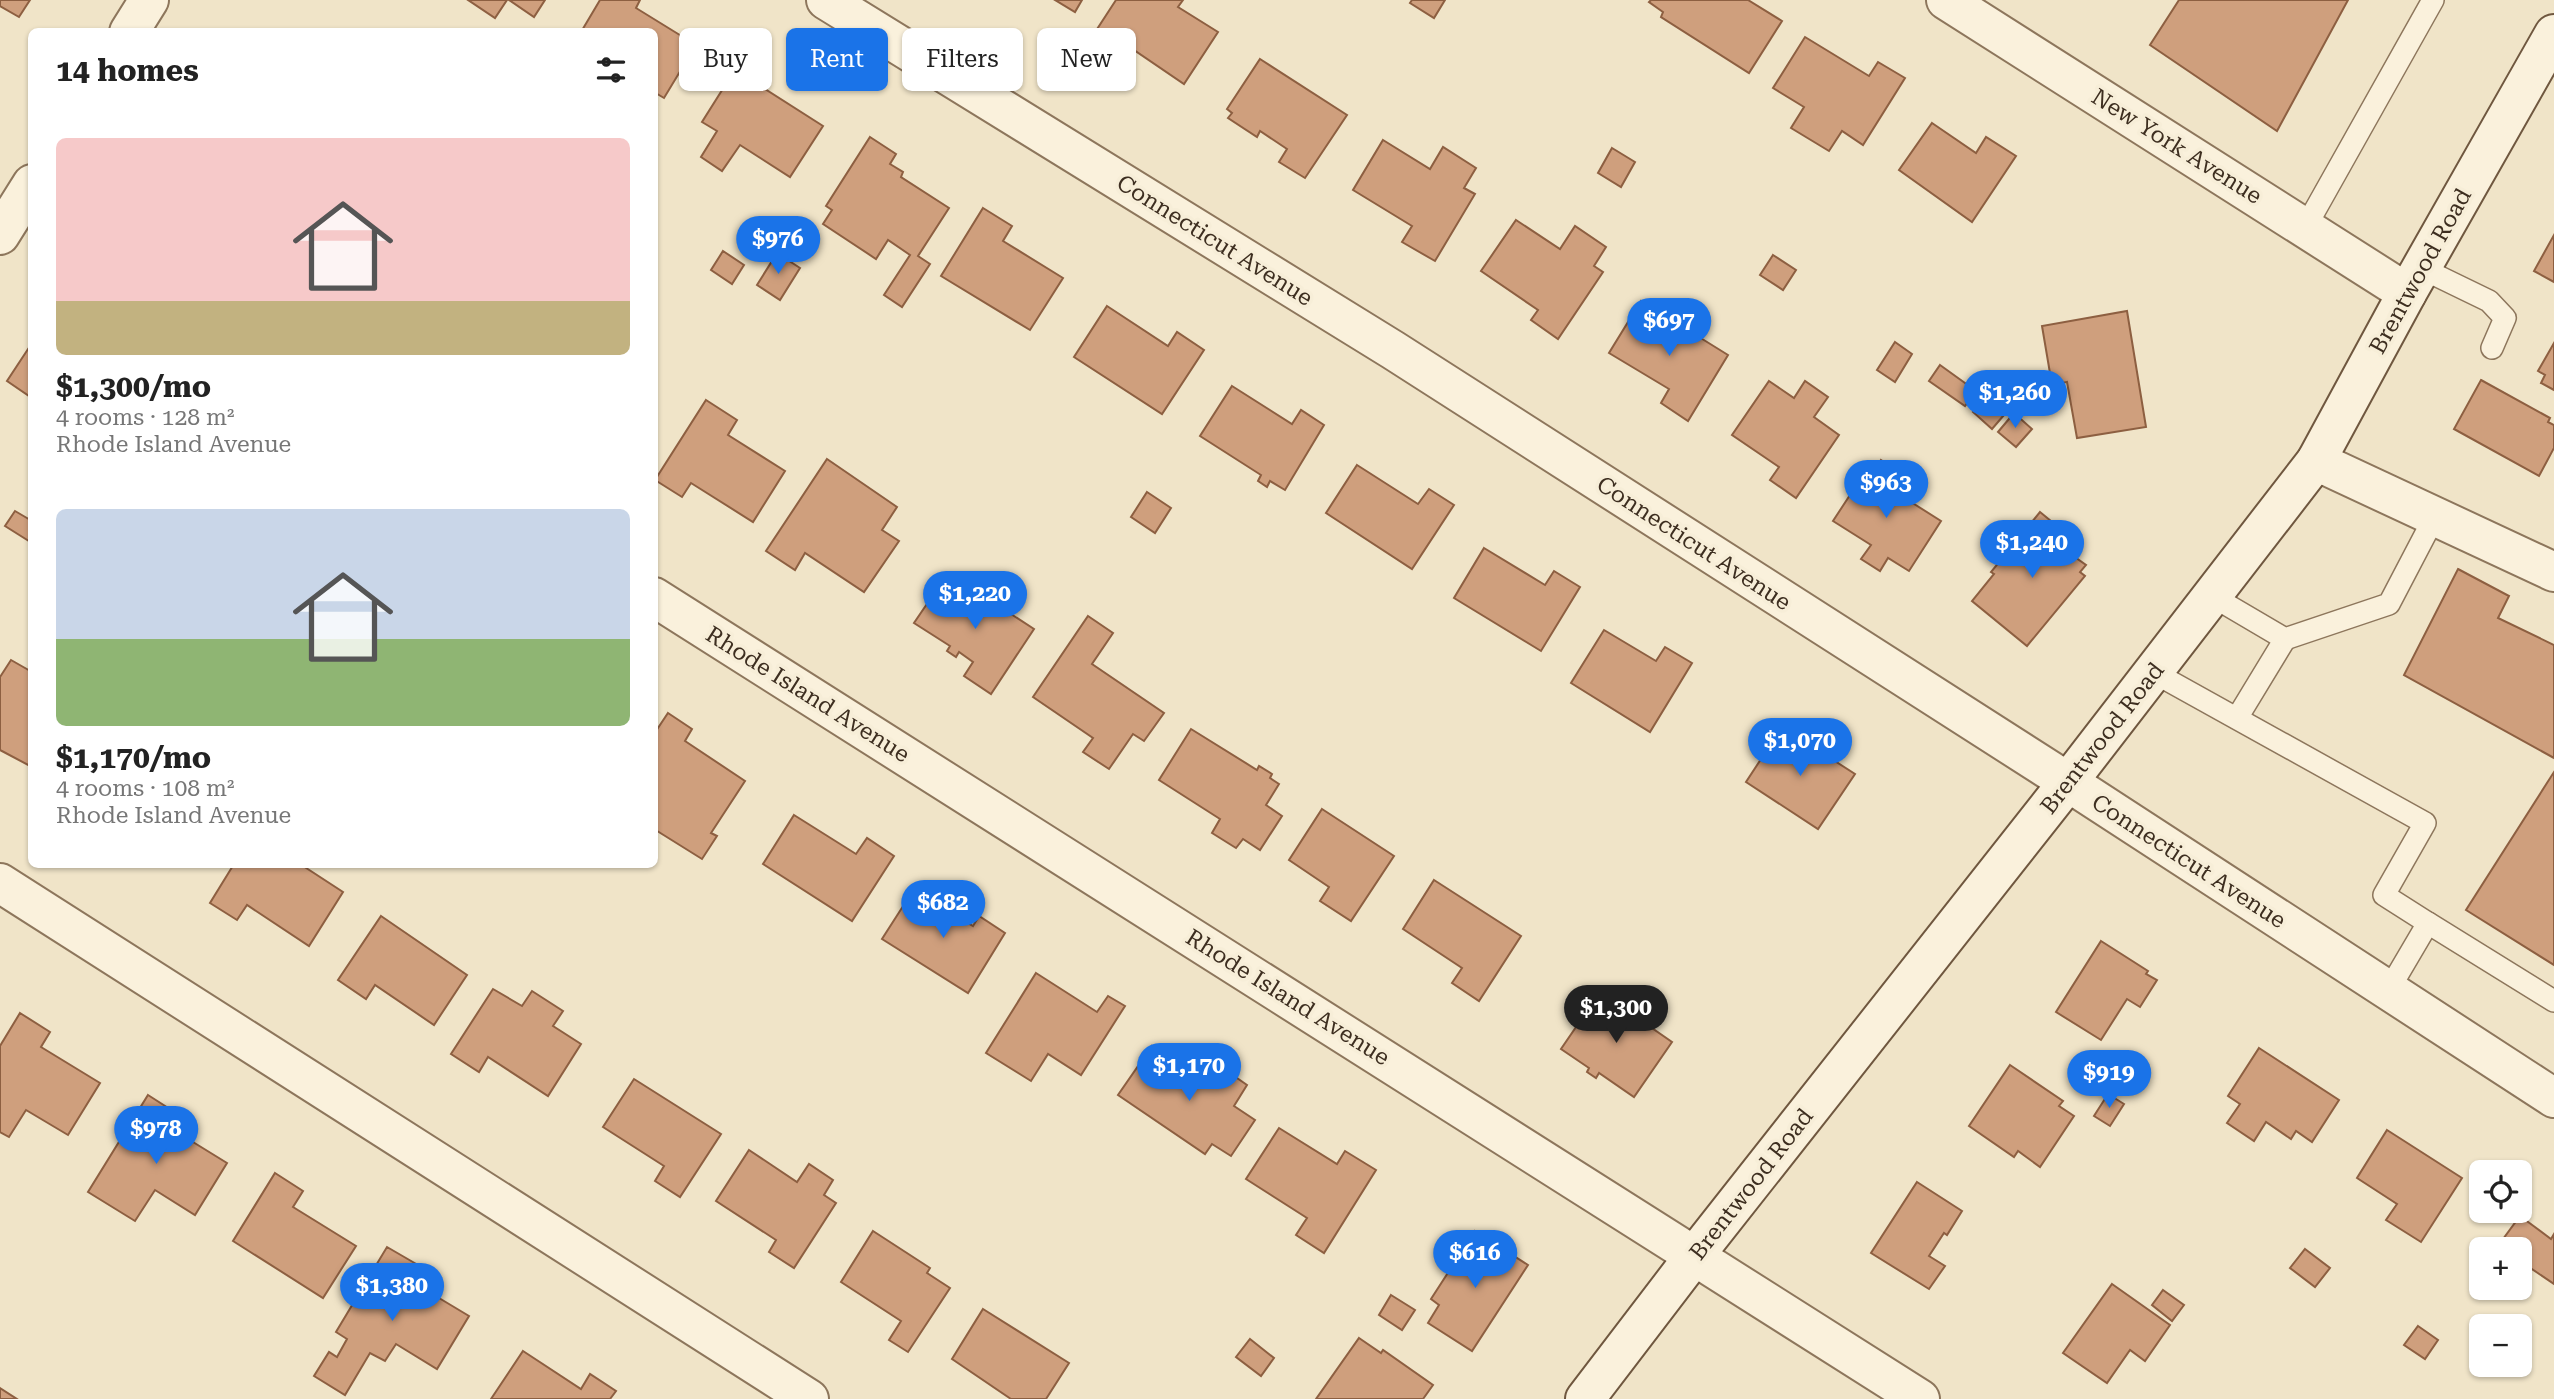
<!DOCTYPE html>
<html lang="en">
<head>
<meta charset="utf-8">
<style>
  :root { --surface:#fff; --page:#f2f2f2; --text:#222; --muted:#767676; --accent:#1a73e8 }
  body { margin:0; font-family:"Roboto Serif",serif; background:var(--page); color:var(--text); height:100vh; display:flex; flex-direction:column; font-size:26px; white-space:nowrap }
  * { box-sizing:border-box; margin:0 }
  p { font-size:23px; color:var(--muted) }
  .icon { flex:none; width:38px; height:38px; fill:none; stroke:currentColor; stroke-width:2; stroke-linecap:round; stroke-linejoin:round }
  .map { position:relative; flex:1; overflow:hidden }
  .sheet { position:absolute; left:28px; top:28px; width:630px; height:840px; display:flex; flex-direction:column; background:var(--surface); border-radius:10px; box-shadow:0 2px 5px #0004 }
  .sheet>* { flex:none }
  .guide { position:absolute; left:679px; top:28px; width:665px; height:63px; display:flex; gap:14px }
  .controls { position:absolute; left:2469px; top:1160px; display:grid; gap:14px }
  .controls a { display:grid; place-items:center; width:63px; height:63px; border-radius:10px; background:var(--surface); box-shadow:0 2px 5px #0004; font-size:35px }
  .price { position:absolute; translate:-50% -60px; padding:0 16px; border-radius:24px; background:var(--accent); color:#fff; font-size:23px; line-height:46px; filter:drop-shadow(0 2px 4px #0008) }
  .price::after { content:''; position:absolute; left:50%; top:42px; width:21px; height:16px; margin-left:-10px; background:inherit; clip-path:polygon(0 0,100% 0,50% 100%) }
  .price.selected { background:#222; color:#fff }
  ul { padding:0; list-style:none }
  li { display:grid; align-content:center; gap:14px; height:371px; padding:0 28px }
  li span { display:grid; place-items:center; height:217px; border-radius:10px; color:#555 }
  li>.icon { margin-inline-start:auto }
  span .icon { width:126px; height:126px; fill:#fffc; stroke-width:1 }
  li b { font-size:30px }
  h2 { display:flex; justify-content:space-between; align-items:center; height:84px; padding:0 28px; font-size:30px }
  .chip { padding:0 24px; border-radius:10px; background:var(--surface); box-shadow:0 2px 5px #0004; font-size:24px; line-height:63px }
  .chip.selected { background:var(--accent); color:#fff }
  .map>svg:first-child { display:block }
  .building { fill:#cf9f7d; stroke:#8d5f41; stroke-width:2 }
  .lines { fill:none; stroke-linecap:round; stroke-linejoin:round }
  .lane-casing { stroke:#8d765c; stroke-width:24 }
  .street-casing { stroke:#8d765c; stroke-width:42 }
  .secondary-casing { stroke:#6f573f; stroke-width:42 }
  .lane { stroke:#faf1dc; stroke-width:21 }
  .street { stroke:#faf1dc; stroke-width:38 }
  .secondary { stroke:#faf1dc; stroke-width:38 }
  .labels { text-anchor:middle; stroke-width:7; stroke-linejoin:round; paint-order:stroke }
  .street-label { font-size:23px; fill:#3d2e20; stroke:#f7eed8 }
</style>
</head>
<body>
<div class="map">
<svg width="2554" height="1399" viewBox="0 0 2554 1399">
  <rect width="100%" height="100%" fill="#f0e4c8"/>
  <!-- building -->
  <g class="building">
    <polygon points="0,0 30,0 19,17 0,6"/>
    <polygon points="468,0 507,0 495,18"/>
    <polygon points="509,0 545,0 534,17"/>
    <polygon points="600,0 640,0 636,8 696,45 664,98 654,92 654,32 581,32"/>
    <polygon points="1055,0 1082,0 1075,12"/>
    <polygon points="1116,0 1183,0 1178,7 1218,32 1184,84 1125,44 1114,60 1088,43"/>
    <polygon points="1412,0 1445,0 1434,18 1410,3"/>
    <polygon points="1651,0 1748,0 1782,21 1749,73 1661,17 1663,12 1649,2"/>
    <polygon points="2179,0 2348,0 2277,131 2150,45"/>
    <polygon points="1805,37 1869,76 1878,62 1905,78 1863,145 1842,131 1829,151 1791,128 1804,107 1773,88"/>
    <polygon points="743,57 769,74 762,87 823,126 790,177 740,145 722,171 701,157 717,131 702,122"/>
    <polygon points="1260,59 1347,115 1305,178 1279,162 1287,149 1260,131 1257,137 1228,118 1232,113 1227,109"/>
    <polygon points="1932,123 1976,153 1986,137 2016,156 1972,222 1899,170"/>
    <polygon points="870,137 896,154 890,164 903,172 901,177 949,208 918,256 930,264 902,307 884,295 910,255 888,240 876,259 823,224 832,210 826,206"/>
    <polygon points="1383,140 1430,169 1443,147 1476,168 1464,188 1475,194 1435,261 1402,242 1412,226 1353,190"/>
    <polygon points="1612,148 1635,162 1621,187 1598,173"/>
    <polygon points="983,208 1012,226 1003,241 1063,278 1030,330 941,276"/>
    <polygon points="1516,220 1560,249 1575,226 1606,247 1594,266 1603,272 1558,339 1531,320 1538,310 1481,271"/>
    <polygon points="2554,235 2554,282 2534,271"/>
    <polygon points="723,251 744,265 732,284 711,270"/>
    <polygon points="777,253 800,268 780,300 757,285"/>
    <polygon points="1773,255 1796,270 1783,290 1760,275"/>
    <polygon points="1641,301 1728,355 1688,421 1661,403 1669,389 1609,353"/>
    <polygon points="1107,306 1168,346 1177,332 1204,350 1162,414 1074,357"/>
    <polygon points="2127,311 2146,427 2077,438 2067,382 2052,385 2042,326"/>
    <polygon points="1895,342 1912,354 1895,382 1877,370"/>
    <polygon points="32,343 32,398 7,381"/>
    <polygon points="2554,343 2554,390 2541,383 2545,375 2538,371"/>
    <polygon points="1940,365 1976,391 1965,406 1929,381"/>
    <polygon points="2481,380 2550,418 2548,422 2554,425 2554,448 2539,476 2454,429"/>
    <polygon points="1769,381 1794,398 1805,381 1828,397 1814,417 1839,435 1796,498 1770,480 1779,467 1732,435"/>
    <polygon points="1232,386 1292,424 1301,410 1324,425 1285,490 1270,481 1267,487 1258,481 1261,475 1200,436"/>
    <polygon points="1990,391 2010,408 1992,429 1973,412"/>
    <polygon points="706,400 737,420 728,435 785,471 753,522 691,483 682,497 655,480"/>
    <polygon points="2014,413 2032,429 2016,447 1998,432"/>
    <polygon points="827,459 897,507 882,530 899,541 864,592 805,553 795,570 766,551"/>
    <polygon points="1881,460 1902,473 1892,490 1941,521 1909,571 1888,558 1880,571 1861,559 1871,545 1833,521 1865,472 1872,476"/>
    <polygon points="1357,465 1418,504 1429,489 1454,505 1412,569 1326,513"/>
    <polygon points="1147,492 1171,508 1155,533 1131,517"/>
    <polygon points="15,511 32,521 32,543 5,526"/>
    <polygon points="2040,512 2080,545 2072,555 2086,565 2080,572 2085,576 2027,646 1972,601 1994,574 1991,572"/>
    <polygon points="1484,548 1545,585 1554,571 1580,587 1541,651 1454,598"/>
    <polygon points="2458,569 2509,596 2498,618 2554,645 2554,758 2404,675"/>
    <polygon points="948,573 1034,629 991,694 964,676 973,662 959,652 956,657 947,651 950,646 914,623"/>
    <polygon points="1088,616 1113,633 1092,664 1164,713 1144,741 1133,734 1109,769 1083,752 1093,738 1033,697"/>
    <polygon points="1604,630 1656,661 1665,647 1692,663 1650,732 1571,683"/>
    <polygon points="11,660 32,672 32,767 0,750 0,677"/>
    <polygon points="668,713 692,729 685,741 745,781 711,833 717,836 702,859 654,829 654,734"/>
    <polygon points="1782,727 1855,774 1818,829 1746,782"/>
    <polygon points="1191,729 1257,770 1259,766 1272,774 1270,778 1279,784 1266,805 1282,816 1260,850 1243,839 1236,848 1212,833 1220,819 1159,780"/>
    <polygon points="2554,772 2554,965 2466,910"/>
    <polygon points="1322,809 1394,856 1351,921 1320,901 1329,887 1289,860"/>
    <polygon points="794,815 856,854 867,838 894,856 852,921 763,864"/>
    <polygon points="234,864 300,864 343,892 309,946 247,905 237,920 210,903"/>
    <polygon points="1434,880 1521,936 1479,1001 1452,983 1462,968 1403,929"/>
    <polygon points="914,889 973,926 979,916 1005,933 968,993 882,939"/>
    <polygon points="381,916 467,975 434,1025 375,985 366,999 338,980"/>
    <polygon points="2101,941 2148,971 2146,974 2157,980 2140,1007 2127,999 2101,1040 2056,1012"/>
    <polygon points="1036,973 1097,1012 1108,996 1125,1006 1081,1075 1048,1054 1031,1081 986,1053"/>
    <polygon points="493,989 522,1006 532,991 563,1011 553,1026 581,1044 548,1096 488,1057 479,1072 451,1054"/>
    <polygon points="1600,992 1672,1042 1634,1097 1599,1073 1596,1078 1587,1072 1589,1068 1561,1049"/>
    <polygon points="20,1013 50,1032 41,1047 100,1083 68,1135 26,1110 9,1137 0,1132 0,1046"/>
    <polygon points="1152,1046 1209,1084 1221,1067 1247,1085 1234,1106 1255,1120 1231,1156 1212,1144 1205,1154 1118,1095"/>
    <polygon points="2259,1048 2339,1100 2312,1142 2296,1131 2291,1139 2266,1122 2254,1141 2227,1123 2240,1104 2228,1096"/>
    <polygon points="2010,1065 2063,1101 2059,1106 2074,1116 2040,1167 2018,1151 2014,1157 1969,1126"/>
    <polygon points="634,1079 721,1134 680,1197 655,1181 664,1166 603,1127"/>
    <polygon points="2108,1094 2124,1104 2110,1126 2094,1116"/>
    <polygon points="148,1095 176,1113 167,1126 227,1163 195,1215 155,1190 135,1221 88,1192"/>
    <polygon points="1279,1128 1337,1164 1345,1151 1376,1170 1324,1253 1296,1235 1307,1218 1246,1179"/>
    <polygon points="2387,1130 2462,1178 2421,1242 2386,1220 2397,1204 2357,1178"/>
    <polygon points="749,1150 797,1182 809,1164 833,1180 824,1195 836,1203 794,1268 769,1252 776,1240 716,1201"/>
    <polygon points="275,1173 303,1191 293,1207 356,1246 323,1298 233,1241"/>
    <polygon points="1917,1182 1962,1211 1947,1235 1944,1233 1929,1256 1945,1266 1929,1289 1871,1253"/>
    <polygon points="2520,1216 2551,1239 2554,1234 2554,1284 2520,1261 2520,1250 2495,1250"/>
    <polygon points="873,1231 930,1268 927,1273 950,1288 908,1352 889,1340 901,1321 841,1282"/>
    <polygon points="1475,1231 1528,1265 1472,1351 1428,1323 1439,1305 1431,1299"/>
    <polygon points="387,1247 418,1265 409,1280 469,1316 437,1369 396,1344 385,1361 370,1353 345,1395 314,1376 329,1352 337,1357 347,1339 336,1332"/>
    <polygon points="2305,1249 2330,1268 2315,1287 2290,1268"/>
    <polygon points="2112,1284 2170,1325 2145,1361 2130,1350 2107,1383 2063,1353"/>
    <polygon points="2163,1290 2184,1305 2172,1321 2152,1305"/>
    <polygon points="1391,1295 1415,1310 1402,1330 1379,1315"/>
    <polygon points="983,1309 1069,1363 1046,1399 1011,1399 952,1359"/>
    <polygon points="2418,1326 2438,1340 2425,1359 2404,1345"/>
    <polygon points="1359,1338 1381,1353 1383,1350 1433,1385 1423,1399 1316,1399"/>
    <polygon points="1250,1339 1274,1358 1261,1376 1236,1357"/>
    <polygon points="523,1351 581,1389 590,1374 616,1391 610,1399 491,1399"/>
    <polygon points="0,1388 17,1399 0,1399"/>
  </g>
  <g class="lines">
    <!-- lane casing -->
    <g class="lane-casing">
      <g id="lane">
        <polyline points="2305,228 2433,0"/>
        <polyline points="2421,268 2489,301 2505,318 2492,348"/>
        <polyline points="2212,596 2285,639 2237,718"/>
        <polyline points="2285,639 2389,604 2435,516"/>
        <polyline points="2153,672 2425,823 2384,895 2428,923 2388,991"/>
        <polyline points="2428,923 2554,1001"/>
      </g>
    </g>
    <!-- street casing -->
    <g class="street-casing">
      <g id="street">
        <polyline points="826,0 1393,350 2068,782 2554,1098"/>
        <polyline points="1946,0 2407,293"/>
        <polyline points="129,32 149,0"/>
        <polyline points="0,235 32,184"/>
        <polyline points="2316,461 2554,572"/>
        <polyline points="654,597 1920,1399"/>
        <polyline points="0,883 809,1399"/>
      </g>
    </g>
    <!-- secondary casing -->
    <g class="secondary-casing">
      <polyline id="secondary" points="1585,1399 1695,1255 2068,782 2316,461 2407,293 2554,34"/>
    </g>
    <!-- lane -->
    <use href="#lane" class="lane"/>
    <!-- street -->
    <use href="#street" class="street"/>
    <!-- secondary -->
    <use href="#secondary" class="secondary"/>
  </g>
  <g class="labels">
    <!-- street labels -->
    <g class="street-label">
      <text transform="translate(2177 146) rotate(32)" y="8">New York Avenue</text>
      <text transform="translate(1215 240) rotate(32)" y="8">Connecticut Avenue</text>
      <text transform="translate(2420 271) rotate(-61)" y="8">Brentwood Road</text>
      <text transform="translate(1694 543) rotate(33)" y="8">Connecticut Avenue</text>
      <text transform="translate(808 694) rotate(32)" y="8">Rhode Island Avenue</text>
      <text transform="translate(2102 738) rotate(-52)" y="8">Brentwood Road</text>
      <text transform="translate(2189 861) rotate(33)" y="8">Connecticut Avenue</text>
      <text transform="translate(1288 997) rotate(32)" y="8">Rhode Island Avenue</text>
      <text transform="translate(1751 1184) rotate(-52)" y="8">Brentwood Road</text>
    </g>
  </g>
</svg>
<div class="controls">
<a><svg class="icon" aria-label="locate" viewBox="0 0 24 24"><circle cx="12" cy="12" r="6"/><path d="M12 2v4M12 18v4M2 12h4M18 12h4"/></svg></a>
<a>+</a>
<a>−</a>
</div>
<b class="price" style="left:778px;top:276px">$976</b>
<b class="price" style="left:1669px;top:358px">$697</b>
<b class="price" style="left:2015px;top:430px">$1,260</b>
<b class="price" style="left:1886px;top:520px">$963</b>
<b class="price" style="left:2032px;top:580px">$1,240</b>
<b class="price" style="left:975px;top:631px">$1,220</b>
<b class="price" style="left:1800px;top:778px">$1,070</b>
<b class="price" style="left:943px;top:940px">$682</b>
<b class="price selected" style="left:1616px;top:1045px">$1,300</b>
<b class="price" style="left:1189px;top:1103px">$1,170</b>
<b class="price" style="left:2109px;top:1110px">$919</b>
<b class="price" style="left:156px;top:1166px">$978</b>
<b class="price" style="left:1475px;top:1290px">$616</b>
<b class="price" style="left:392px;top:1323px">$1,380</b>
<div class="guide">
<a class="chip">Buy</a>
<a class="chip selected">Rent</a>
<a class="chip">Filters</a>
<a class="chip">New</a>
</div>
<section class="sheet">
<h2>14 homes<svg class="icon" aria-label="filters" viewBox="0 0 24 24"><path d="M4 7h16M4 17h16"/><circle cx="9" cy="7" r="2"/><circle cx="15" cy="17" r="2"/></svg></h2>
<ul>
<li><span style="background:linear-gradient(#f6c9c9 75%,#c2b280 0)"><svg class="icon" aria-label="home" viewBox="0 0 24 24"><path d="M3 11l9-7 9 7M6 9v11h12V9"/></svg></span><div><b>$1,300/mo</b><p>4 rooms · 128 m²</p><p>Rhode Island Avenue</p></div></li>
<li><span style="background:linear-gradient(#c9d6e8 60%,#8fb573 0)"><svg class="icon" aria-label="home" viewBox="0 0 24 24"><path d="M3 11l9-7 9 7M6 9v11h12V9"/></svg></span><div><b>$1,170/mo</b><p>4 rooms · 108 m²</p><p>Rhode Island Avenue</p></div></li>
</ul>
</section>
</div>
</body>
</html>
